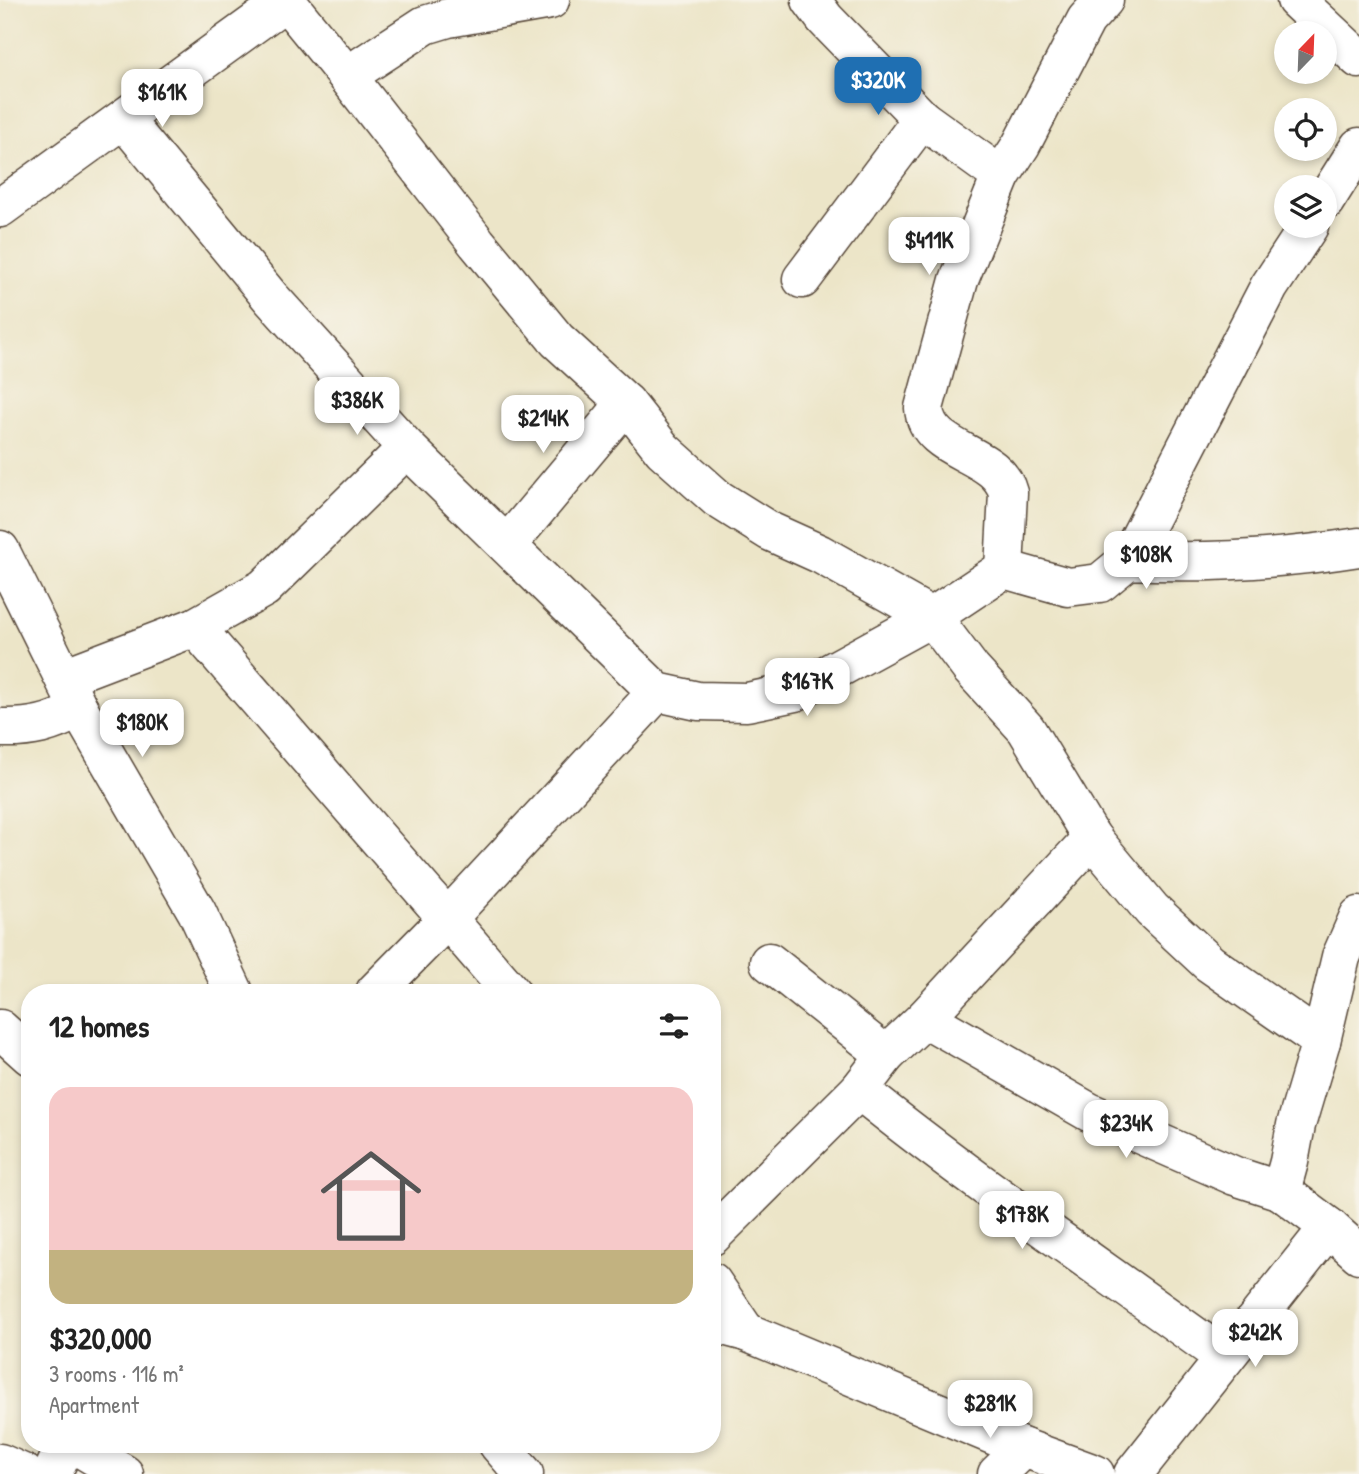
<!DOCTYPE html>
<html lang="en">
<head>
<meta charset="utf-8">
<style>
  :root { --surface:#fff; --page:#f6f6f6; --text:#222; --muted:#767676; --line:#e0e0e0; --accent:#1f6fb2 }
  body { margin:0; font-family:"Patrick Hand",sans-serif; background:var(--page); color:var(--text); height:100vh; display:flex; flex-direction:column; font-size:26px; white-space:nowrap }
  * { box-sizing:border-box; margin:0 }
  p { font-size:23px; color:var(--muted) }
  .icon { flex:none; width:38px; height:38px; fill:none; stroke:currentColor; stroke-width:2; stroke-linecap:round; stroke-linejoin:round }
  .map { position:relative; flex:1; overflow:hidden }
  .details { position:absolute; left:21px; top:984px; width:700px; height:469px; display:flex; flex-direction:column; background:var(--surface); border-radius:28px; box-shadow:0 4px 10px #0003 }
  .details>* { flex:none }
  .needle { width:46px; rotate:23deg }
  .fabs { position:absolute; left:1274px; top:21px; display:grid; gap:14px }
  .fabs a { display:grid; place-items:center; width:63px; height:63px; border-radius:50%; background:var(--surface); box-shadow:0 4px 10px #0003; font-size:35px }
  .price { position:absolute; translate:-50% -60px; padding:0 16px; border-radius:14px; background:#fff; color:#222; font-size:23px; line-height:46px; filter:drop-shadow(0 2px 4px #0008) }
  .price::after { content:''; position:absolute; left:50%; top:42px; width:21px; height:16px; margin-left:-10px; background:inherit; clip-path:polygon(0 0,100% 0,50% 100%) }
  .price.active { background:var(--accent); color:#fff }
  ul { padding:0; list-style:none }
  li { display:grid; align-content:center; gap:14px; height:371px; padding:0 28px }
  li+li { border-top:2px solid var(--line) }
  li span { display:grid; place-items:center; height:217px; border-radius:21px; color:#555 }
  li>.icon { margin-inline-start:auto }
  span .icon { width:126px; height:126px; fill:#fffc; stroke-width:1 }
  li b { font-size:30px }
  h2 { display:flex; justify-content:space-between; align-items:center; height:84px; padding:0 28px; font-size:30px }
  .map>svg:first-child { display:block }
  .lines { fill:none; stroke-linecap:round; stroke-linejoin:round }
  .minor-casing { stroke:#564638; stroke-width:41 }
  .minor { stroke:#fff; stroke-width:38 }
</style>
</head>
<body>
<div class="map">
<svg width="1359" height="1474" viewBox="0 0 1359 1474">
  <rect width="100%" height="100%" fill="#f7f3e8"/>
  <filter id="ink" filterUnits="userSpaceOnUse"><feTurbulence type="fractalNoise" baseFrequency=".0143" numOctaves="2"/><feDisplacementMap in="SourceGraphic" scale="14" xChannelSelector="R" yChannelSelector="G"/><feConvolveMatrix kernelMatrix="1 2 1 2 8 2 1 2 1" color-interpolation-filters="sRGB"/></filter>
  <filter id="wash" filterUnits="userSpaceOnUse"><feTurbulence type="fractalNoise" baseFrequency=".00686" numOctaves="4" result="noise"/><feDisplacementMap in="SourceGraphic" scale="28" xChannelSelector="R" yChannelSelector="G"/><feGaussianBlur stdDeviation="1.57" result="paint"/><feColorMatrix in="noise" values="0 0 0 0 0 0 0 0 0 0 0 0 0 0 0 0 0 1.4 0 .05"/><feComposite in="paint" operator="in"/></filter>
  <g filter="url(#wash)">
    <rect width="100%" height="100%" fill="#ece5c8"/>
  </g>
  <g filter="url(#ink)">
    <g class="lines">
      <!-- minor casing -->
      <g class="minor-casing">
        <g id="minor">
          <polyline points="811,0 825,19 922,119 1001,176"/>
          <polyline points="1296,0 1359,59"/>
          <polyline points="286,1 347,76 477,243 557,340 626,403 663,450 718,499 769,531 820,554 932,617 971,669 1026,729 1092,838 1152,910 1209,963 1321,1041"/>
          <polyline points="347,76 425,25 448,18 550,0"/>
          <path d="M124,120L271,298L407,448L657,692L698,701L747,702L795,692L932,617L1004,569L1068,587L1100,583L1128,560C1205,564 1283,559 1359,547"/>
          <polyline points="1325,201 1359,147"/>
          <polyline points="0,208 287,0"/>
          <polyline points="802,279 922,119"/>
          <polyline points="507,545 626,403"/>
          <polyline points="0,550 79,709 197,912 234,992"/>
          <polyline points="1128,560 1269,287 1309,226"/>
          <path d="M1004,569L1008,493C998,451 927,454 924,408L959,280L1001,176L1021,145L1086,20L1104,0"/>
          <polyline points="195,627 511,992"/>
          <polyline points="64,677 195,627 264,588 407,448"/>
          <path d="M0,728C32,729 51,724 79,709"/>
          <polyline points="769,962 886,1055"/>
          <polyline points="375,992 446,920 657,692"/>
          <polyline points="925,1018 1089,1112 1235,1176 1281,1191 1329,1227 1359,1254"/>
          <polyline points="0,1029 30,1056"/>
          <path d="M859,1090C977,1185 1103,1269 1225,1358"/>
          <polyline points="1281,1191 1289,1162 1296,1125 1321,1041 1341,957 1359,916"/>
          <polyline points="712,1236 859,1090 886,1055 925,1018 1092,838"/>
          <polyline points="712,1282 746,1332"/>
          <polyline points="712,1323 746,1332 1024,1448 1095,1474"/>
          <polyline points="74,1444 124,1474"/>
          <polyline points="498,1444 524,1474"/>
          <polyline points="0,1463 25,1474"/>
          <polyline points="52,1474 66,1444"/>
          <polyline points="997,1474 1024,1448"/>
          <polyline points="1133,1474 1329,1227"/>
        </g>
      </g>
      <!-- minor -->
      <use href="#minor" class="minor"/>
    </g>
  </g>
</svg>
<div class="fabs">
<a><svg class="needle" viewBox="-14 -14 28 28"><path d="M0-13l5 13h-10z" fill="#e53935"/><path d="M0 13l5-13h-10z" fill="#767676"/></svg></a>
<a><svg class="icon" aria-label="locate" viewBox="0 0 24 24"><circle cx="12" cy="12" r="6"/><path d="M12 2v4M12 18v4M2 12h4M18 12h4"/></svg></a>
<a><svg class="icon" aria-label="layers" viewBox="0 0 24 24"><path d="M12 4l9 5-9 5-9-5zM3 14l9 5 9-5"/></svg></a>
</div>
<b class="price active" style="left:878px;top:117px">$320K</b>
<b class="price" style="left:162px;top:129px">$161K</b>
<b class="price" style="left:929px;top:277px">$411K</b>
<b class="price" style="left:357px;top:437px">$386K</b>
<b class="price" style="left:543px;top:455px">$214K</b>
<b class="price" style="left:1146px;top:591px">$108K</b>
<b class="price" style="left:807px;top:718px">$167K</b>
<b class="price" style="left:142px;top:759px">$180K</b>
<b class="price" style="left:1126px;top:1160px">$234K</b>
<b class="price" style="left:1022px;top:1251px">$178K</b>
<b class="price" style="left:1255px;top:1369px">$242K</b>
<b class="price" style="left:990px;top:1440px">$281K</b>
<section class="details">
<h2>12 homes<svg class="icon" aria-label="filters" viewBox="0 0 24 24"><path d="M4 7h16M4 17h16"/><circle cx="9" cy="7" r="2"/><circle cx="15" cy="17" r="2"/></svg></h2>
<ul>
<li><span style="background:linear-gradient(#f6c9c9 75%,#c2b280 0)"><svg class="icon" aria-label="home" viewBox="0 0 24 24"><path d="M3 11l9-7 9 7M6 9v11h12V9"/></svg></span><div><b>$320,000</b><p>3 rooms · 116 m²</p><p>Apartment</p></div></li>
</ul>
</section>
</div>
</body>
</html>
